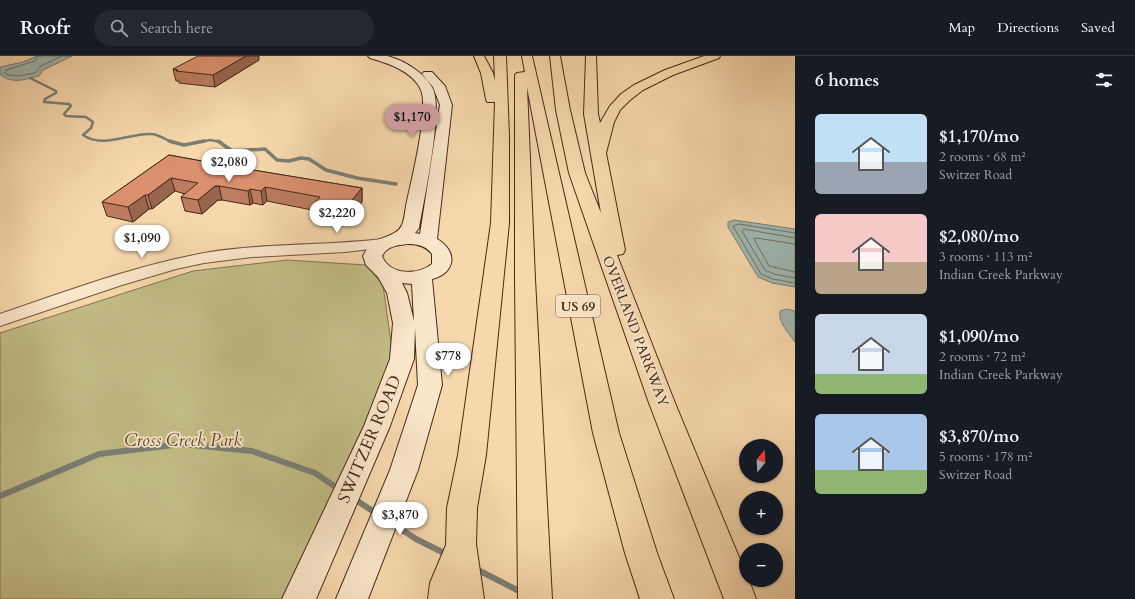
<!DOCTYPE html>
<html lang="en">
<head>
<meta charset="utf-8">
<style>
  :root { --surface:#171b24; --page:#242831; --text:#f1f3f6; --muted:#9ea1a6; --line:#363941; --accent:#c59692 }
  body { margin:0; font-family:Cardo,serif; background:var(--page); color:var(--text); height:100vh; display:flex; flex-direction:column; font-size:15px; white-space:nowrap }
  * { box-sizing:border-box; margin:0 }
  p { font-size:13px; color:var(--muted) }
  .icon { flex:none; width:22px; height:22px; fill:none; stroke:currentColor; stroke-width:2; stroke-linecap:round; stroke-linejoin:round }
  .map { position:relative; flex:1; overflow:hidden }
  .drawer { display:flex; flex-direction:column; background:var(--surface); width:340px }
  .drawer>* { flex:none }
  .needle { width:26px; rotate:18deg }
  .tools { position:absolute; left:739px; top:383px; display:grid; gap:8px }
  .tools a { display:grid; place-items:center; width:44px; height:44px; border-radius:50%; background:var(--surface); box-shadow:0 1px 3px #0004; font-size:20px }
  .price { position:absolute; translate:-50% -34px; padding:0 9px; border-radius:14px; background:#fff; color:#222; font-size:13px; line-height:26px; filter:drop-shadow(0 1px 2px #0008) }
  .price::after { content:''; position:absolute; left:50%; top:24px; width:12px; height:9px; margin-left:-6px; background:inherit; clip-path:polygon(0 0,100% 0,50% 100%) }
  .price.on { background:var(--accent); color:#111 }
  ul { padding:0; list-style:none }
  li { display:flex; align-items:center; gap:12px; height:100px; padding:0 20px }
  li span { display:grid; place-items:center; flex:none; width:112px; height:80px; border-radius:6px; color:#555 }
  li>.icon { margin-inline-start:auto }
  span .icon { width:48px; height:48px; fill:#fffc; stroke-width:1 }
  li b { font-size:17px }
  h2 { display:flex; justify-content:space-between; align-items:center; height:48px; padding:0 20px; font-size:17px }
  header { display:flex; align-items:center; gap:24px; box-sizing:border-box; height:56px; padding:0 20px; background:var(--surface); border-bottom:1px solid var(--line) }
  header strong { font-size:19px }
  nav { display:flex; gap:22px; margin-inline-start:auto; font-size:14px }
  .search { width:280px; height:36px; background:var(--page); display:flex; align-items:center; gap:10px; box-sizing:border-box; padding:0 14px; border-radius:22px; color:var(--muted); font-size:15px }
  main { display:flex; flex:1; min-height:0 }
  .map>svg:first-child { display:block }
  .green { fill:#c2bd86; stroke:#847450 }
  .water { fill:#9fb8b2; stroke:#7b7f75 }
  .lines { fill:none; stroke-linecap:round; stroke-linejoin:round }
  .shore { stroke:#727166; stroke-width:1 }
  .stream-far2 { stroke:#7b7f75; stroke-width:2.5 }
  .stream-far1 { stroke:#7b7f75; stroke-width:3.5 }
  .stream { stroke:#7b7f75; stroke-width:6 }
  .tertiary-casing { stroke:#72563f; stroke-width:2 }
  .secondary-casing { stroke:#452a1a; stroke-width:2 }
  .motorway-casing { stroke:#452a1a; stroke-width:2 }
  .tertiary { fill:#fae6ca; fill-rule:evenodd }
  .secondary { fill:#fae6ca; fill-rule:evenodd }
  .motorway { fill:#f7d8ad; fill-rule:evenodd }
  .wall { fill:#bc7c5f; stroke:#452a1a }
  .shaded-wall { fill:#99654e; stroke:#452a1a }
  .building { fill:#db906f; stroke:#452a1a }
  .labels { text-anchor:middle; stroke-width:3.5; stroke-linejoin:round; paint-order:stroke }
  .shield { fill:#fae6ca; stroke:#7b624f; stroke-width:1 }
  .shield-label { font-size:13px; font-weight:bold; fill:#452a1a }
  .street-label { font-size:14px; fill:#452a1a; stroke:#fae6ca }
  .near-street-label { font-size:17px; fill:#452a1a; stroke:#fae6ca }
  .near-park-label { font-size:17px; font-style:italic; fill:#5e4730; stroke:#fae6ca }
</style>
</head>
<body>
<header>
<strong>Roofr</strong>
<div class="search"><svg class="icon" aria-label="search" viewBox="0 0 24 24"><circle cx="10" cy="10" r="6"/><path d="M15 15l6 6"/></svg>Search here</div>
<nav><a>Map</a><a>Directions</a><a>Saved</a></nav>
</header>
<main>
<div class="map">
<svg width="795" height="543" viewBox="0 0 795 543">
  <rect width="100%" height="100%" fill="#f7d8ad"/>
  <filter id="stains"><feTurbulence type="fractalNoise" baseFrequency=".005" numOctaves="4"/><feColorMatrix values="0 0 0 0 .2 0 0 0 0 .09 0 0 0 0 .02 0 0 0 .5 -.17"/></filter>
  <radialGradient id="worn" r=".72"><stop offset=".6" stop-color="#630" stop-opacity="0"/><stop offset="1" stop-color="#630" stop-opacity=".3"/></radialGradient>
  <!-- green -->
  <polygon class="green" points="287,204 366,209 383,229 394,308 284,543 0,543 0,277 193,215"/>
  <!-- water -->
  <g class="water">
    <path d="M37,0H72L43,14L39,20C26,23 11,29 0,18V11L23,6Z"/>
    <polygon points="734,164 795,173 795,231 772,227 758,221 728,171 728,166"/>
    <path d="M786,253L795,255V286C789,277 778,267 780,255Z"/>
  </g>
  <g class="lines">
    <!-- shore -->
    <g class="shore">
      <polyline points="38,0 35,5 6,14 5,17 8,19 18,20 35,17 41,10 62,0"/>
      <polyline points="795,177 739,168 733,170 761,218 773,223 795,227"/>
      <polyline points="795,182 744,173 742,175 765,214 774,218 795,222"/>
      <polyline points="795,188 756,182 754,183 769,210 795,216"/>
    </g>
    <!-- stream-far2 -->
    <g class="stream-far2">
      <path d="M30,22L56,35V37L45,43L44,46L69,48L71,50L64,58L66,60L86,61L93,66L91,72L83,79C103,93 129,77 151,78C158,78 165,83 171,86"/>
      <polyline points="200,86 210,84 221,86"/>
    </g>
    <!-- stream-far1 -->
    <g class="stream-far1">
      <polyline points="169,85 184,89 204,85"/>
      <polyline points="218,85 232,95 265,93 277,104 289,105 301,102 309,103 326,114 357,122 396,128"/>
    </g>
    <!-- stream -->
    <g class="stream">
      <polyline points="0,440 99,398 182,388 252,395 315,417 340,434"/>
      <polyline points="353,442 377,458"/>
      <polyline points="392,467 416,483 448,499"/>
      <polyline points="476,513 523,537"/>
    </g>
    <!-- tertiary casing -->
    <g class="tertiary-casing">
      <path id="tertiary" d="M382,183L388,185L390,188L388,191L345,196L252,201L204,207L176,213L122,229L0,270V258C67,235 134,210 204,197C263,187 323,190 382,183Z"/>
    </g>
    <!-- secondary casing -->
    <g class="secondary-casing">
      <path id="secondary" d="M368,0C374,0 381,0 387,0C404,4 425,17 433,33C443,56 424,144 419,172L415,177L420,178L440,49L433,31L422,18L424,16H432L445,30L452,49L437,183C458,195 456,217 432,223L442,329L418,414L368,543H336L390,414L418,329L415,272L414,303L390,370L316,543H282L364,370L390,303L393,267L387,237L378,221L366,209L363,200C365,197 366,193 369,190C377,180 396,182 402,169C405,162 405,153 407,145C412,122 429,54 421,34C413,15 387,7 370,2ZM408,188C418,188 426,190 432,198V208C418,219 390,220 382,200C387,190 398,189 408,188ZM402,227L412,228L414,265L407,237Z"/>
    </g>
    <!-- motorway casing -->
    <g class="motorway-casing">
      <g id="motorway">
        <polygon points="474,0 484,0 493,17 495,25 494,0 506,0 509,81 509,167 486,399 477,452 476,488 484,543 428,543 430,527 446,489 447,452 458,399 491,167 495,46 487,46 486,43 481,17"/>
        <polygon points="522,0 532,0 619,377 657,497 674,543 640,543 625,497 593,377 527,31 535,223 552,543 518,543 515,223 515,19 517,17 525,16"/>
        <polygon points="550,0 560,0 570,54 585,117 601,157 584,58 586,0 596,0 598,58 600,67 610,50 621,38 634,29 665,14 704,0 720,0 719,2 673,19 643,34 630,44 620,54 614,66 606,97 625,194 623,198 617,199 675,347 746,518 746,524 749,524 756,543 724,543 649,347 569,117 556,54"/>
      </g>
    </g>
    <!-- tertiary -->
    <use href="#tertiary" class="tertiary"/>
    <!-- secondary -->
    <use href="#secondary" class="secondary"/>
    <!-- motorway -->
    <use href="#motorway" class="motorway"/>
  </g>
  <!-- wall -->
  <g class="wall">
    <polygon points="259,4 215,31 179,27 179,25 176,25 173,13"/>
    <polygon points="169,99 218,108 245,108 246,113 362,132 362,146 343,170 313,165 312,154 267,145 263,149 253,147 250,149 222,144 218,144 202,158 185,155 181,141 185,138 175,135 152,153 149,153 133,166 107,160 102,146"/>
  </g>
  <!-- shaded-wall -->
  <g class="shaded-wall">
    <polygon points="246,0 259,0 259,4 215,31 213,19"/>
    <polygon points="245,108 248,122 241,112"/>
    <polygon points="171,122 175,135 152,153 148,139"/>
    <polygon points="215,130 219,130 222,144 218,144 202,158 198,144"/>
    <polygon points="265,131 267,145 263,149 261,135"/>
    <polygon points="362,132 362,146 343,170 342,156"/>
    <polygon points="250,133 253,147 250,149 248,135"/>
    <polygon points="145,139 149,153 133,166 128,151"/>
  </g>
  <!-- building -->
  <g class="building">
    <polygon points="198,0 246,0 213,19 176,15 178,14 173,13"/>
    <polygon points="169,99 218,108 222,104 245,108 241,112 362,132 342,156 312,150 320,141 265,131 261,135 250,133 248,135 219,130 215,130 198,144 181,141 198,127 171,122 148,139 145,139 128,151 102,146"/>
  </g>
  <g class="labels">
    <!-- shield labels -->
    <rect class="shield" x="556" y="239" width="44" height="22" rx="3"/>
    <g class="shield-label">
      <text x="578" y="255">US 69</text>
    </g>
    <!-- street labels -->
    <g class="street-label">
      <text transform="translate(636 275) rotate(69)" y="5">OVERLAND PARKWAY</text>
    </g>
    <!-- near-street labels -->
    <g class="near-street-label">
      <text transform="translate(369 383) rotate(-67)" y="6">SWITZER ROAD</text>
    </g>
    <!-- near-park labels -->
    <g class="near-park-label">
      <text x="183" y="390">Cross Creek Park</text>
    </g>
  </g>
  <rect width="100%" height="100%" filter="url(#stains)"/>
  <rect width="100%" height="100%" fill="url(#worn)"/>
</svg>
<div class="tools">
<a><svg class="needle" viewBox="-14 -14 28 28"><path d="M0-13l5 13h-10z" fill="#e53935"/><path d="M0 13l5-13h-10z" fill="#9ea1a6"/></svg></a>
<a>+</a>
<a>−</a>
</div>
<b class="price on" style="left:412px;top:82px">$1,170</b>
<b class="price" style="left:229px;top:127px">$2,080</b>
<b class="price" style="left:337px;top:178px">$2,220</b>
<b class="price" style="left:142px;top:203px">$1,090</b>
<b class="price" style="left:448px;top:321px">$778</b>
<b class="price" style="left:400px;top:480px">$3,870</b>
</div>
<section class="drawer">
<h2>6 homes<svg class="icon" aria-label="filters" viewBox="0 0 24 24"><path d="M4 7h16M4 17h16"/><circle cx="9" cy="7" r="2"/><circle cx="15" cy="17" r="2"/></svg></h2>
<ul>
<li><span style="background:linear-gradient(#bfe0f5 60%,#9aa5b1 0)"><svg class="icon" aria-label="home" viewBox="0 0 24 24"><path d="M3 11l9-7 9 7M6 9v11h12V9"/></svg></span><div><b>$1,170/mo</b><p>2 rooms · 68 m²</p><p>Switzer Road</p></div></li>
<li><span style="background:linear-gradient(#f6c9c9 60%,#b9a48a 0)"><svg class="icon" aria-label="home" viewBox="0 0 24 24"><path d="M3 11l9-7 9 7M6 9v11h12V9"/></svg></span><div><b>$2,080/mo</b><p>3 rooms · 113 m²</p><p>Indian Creek Parkway</p></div></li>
<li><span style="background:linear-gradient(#c9d6e8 75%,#8fb573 0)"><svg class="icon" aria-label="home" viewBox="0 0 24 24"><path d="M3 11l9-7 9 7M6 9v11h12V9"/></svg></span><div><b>$1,090/mo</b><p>2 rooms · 72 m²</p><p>Indian Creek Parkway</p></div></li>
<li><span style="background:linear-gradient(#a9c7e8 70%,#8fb573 0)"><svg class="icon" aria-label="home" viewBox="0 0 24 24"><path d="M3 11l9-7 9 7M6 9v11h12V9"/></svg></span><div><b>$3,870/mo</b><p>5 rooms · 178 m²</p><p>Switzer Road</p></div></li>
</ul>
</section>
</main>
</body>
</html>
